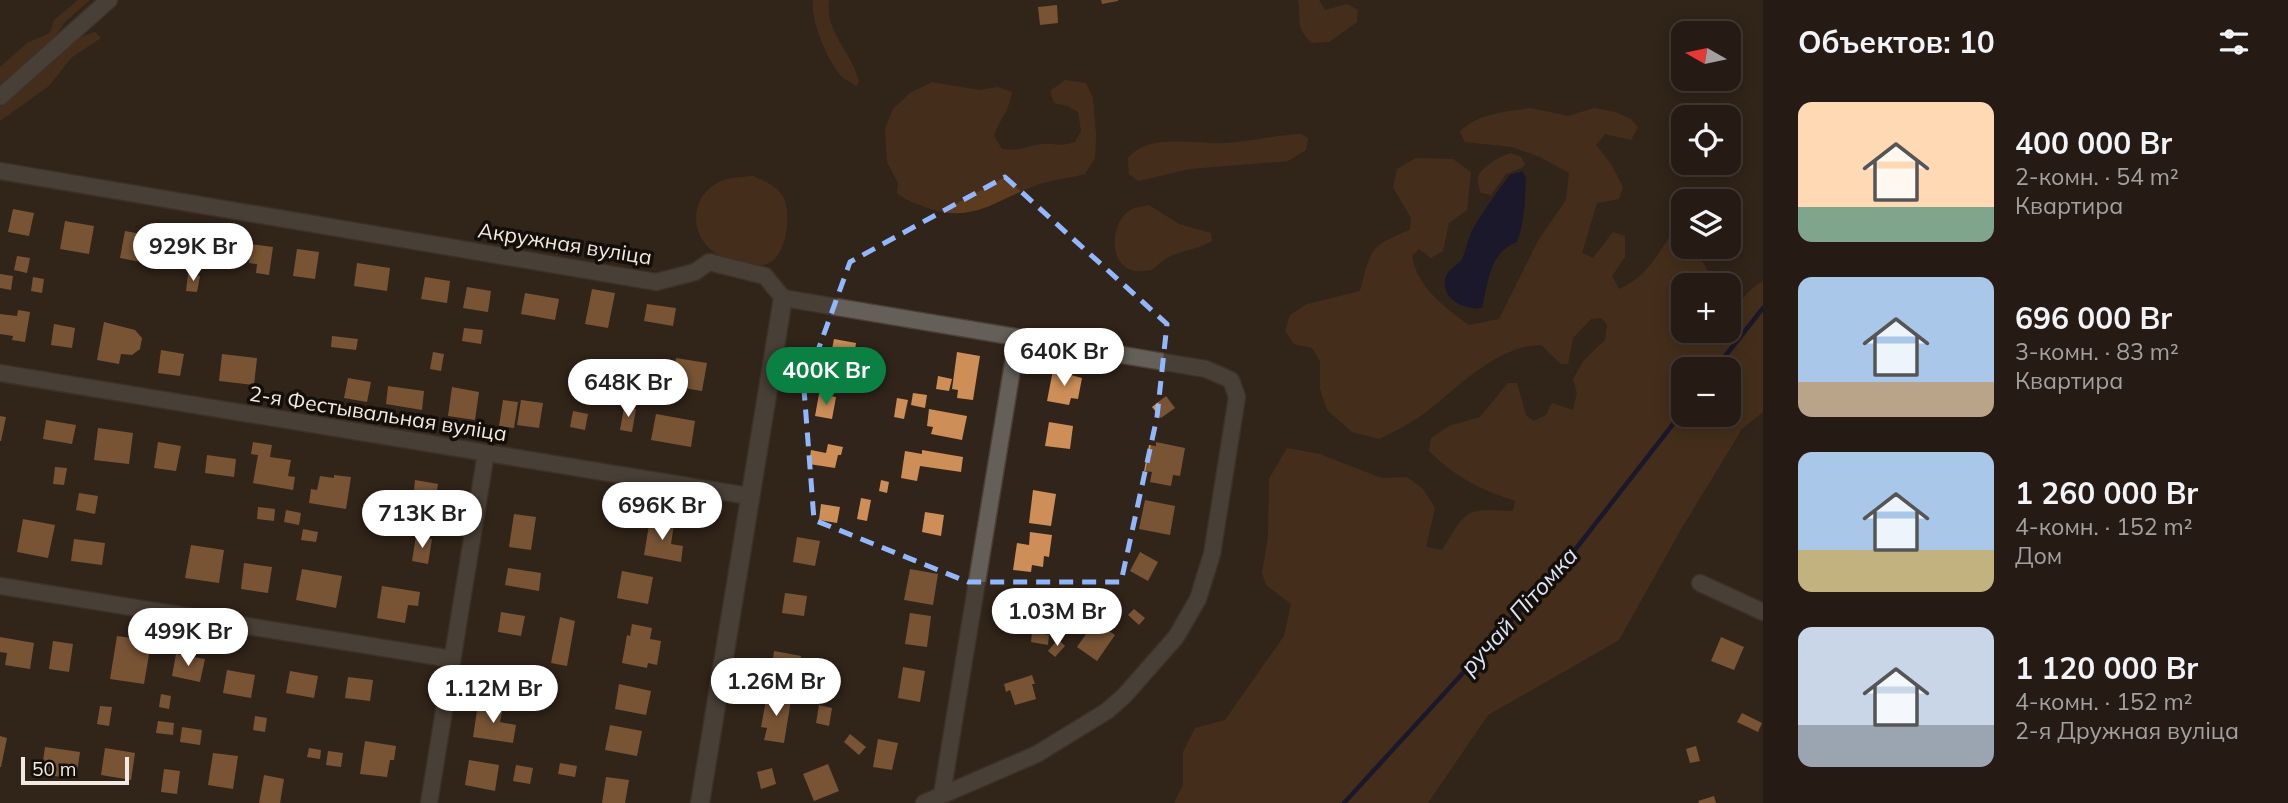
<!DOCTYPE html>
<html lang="ru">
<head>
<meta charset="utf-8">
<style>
  :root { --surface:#251b14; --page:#2d241d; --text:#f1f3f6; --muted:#a3a1a0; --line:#423934; --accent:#0b8043 }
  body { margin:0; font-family:Mulish,sans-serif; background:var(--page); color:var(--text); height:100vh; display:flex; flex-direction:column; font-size:26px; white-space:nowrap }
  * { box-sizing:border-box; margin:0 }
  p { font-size:23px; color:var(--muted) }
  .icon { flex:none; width:38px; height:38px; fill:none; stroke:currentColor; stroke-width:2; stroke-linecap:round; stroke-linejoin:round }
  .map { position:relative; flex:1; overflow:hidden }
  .side { display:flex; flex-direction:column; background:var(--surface); width:525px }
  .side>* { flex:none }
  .needle { width:46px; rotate:279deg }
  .fabs { position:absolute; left:1671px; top:21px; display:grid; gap:14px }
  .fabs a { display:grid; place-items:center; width:70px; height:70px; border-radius:14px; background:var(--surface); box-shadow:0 4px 18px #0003,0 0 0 2px var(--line); font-size:35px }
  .scale { position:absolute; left:21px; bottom:18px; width:108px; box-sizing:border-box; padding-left:7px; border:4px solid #f2e9e2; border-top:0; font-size:19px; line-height:24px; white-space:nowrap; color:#f2e9e2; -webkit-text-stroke:5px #150f0a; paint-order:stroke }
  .price { position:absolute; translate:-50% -60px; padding:0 16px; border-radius:24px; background:#fff; color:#222; font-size:23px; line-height:46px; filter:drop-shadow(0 2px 4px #0008) }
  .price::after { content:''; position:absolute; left:50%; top:42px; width:21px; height:16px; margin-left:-10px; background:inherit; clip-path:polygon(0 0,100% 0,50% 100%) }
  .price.active { background:var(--accent); color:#fff }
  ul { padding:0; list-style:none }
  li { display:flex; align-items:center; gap:21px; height:175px; padding:0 35px }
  li span { display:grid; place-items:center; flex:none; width:196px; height:140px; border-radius:14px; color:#555 }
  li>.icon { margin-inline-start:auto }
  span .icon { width:84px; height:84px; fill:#fffc; stroke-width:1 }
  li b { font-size:30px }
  h2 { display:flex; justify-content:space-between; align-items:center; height:84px; padding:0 35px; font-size:30px }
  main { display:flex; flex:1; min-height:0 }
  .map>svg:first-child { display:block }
  .green { fill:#5c3b1e; fill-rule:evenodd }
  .water { fill:#000a41 }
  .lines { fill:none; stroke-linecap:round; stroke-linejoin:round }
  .stream { stroke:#000a41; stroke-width:4.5 }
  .building { fill:#ce8e58 }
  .minor-casing { stroke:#4c4036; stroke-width:19 }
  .tertiary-casing { stroke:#4c4036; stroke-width:21 }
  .minor { stroke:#655f59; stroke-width:16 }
  .tertiary { stroke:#655f59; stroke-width:18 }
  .marked { fill:none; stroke:#92b7fd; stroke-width:5; stroke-dasharray:14 9; stroke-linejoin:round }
  .labels { text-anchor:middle; stroke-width:7; stroke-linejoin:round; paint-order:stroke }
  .street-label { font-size:21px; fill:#f2e9e2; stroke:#150f0a }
  .water-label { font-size:23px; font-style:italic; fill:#dbe5f7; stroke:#150f0a }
</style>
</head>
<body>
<main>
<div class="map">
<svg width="1763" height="803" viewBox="0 0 1763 803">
  <rect width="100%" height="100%" fill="#31241a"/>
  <!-- green -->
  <g class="green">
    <polygon points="78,0 90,0 65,22 51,42 0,84 0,67 27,43 50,33 54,20"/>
    <path d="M813,0H829C824,32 853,53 859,82L856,86C852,83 846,80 842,77C828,62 810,20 813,0Z"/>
    <path d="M1298,0H1319L1325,10L1347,4L1358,10L1357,22L1329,42L1312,43C1294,26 1302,21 1298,0Z"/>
    <polygon points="95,32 101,38 71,58 49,86 0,121 0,106 73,40"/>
    <path d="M1065,80L1086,83L1093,98L1096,135L1095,158L1085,174C1071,178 1056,179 1043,183C998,197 976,226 925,207C915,203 905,200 897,193L898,183L887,162L885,129L893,109L910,93L932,82L979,90L998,87L1012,92C1009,112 1000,118 994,136L1002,149C1020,151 1020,148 1036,145C1051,142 1058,148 1075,142L1081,131L1078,112L1067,106L1054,103L1050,91Z"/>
    <path d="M1530,108L1568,116L1594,108L1615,112L1631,119L1638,127L1631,140L1605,134L1596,145L1611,164L1623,187L1619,199L1597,203L1582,253L1593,258L1613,232L1625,236V257L1612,276L1619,289C1645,278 1657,256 1672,233H1682L1684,247H1689L1704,264L1714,285H1684V331H1698L1709,336L1719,331H1729C1729,311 1746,291 1763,281V412L1742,429L1680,531L1619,640L1488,715L1428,803H1174L1183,785V752L1195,728L1225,720L1284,636L1291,604L1266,585L1262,573L1268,537L1269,479L1287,448L1320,454L1381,478L1407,477L1423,489L1435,508L1426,547L1442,550C1468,509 1463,509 1513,511L1515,501C1478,488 1458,479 1429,451L1431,438L1449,426L1480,417L1508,383H1517L1526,415L1534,421L1546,415L1552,403L1573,410L1577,393L1573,379L1584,360L1605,340L1607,325L1602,318L1591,319L1573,338L1568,364H1561L1541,345C1496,346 1460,386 1426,412C1412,423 1395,431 1379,439L1352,432L1327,410L1320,389V361L1312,348L1294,344L1285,331L1290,315L1307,304L1360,291C1371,251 1368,246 1410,230L1411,218L1393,187L1397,169L1416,158L1453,159L1471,172L1467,210L1449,223L1443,251L1431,258L1419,249L1412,256C1417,287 1445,308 1469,325L1499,319L1539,239L1566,200L1569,173L1540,157L1512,147L1465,142L1460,132C1476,113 1506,112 1530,108ZM1684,369H1729V415H1684Z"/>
    <path d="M1301,134L1308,138L1306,150L1288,161L1190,169L1138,181L1129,174L1128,158C1149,132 1196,145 1226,143C1251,141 1276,135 1301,134Z"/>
    <path d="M1511,153L1521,157L1525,164L1523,167L1506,174L1491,195L1481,193C1479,187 1476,180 1479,174C1485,165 1501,156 1511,153Z"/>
    <path d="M753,176C764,181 777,186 783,197C793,214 786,264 762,265C754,265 744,261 736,260C722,257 713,254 704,242C687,218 699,187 727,179C735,177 745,177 753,176Z"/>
    <path d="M1149,205L1179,224L1211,233L1212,241C1187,255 1175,247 1152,270C1147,270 1141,272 1135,271C1107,266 1110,220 1132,209C1137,207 1144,206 1149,205Z"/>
  </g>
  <!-- water -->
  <path class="water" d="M1522,171L1526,177C1525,199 1525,221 1517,242C1488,254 1489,281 1482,308C1467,311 1441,300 1445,279C1447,270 1457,266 1462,259C1466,251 1467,241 1471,233C1473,226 1507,177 1511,174C1513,174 1520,172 1522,171Z"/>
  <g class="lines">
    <!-- stream -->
    <g class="stream">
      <polyline points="1715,369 1763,308"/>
      <polyline points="1344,803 1571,555 1684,410"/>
    </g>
  </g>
  <!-- building -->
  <g class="building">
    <polygon points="1101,0 1118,0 1118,1 1102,4"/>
    <polygon points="1057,5 1058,23 1040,25 1038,7"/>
    <polygon points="13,209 34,213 29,236 8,232"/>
    <polygon points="65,221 94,226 89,254 60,249"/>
    <polygon points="125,231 146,235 141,262 120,258"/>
    <polygon points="193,239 219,242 217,256 192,253"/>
    <polygon points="251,244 273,247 269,275 256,273 257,264 249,263"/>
    <polygon points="297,249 319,252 315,279 293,276"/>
    <polygon points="17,256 30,258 27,273 14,270"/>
    <polygon points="357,263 390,268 387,291 354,286"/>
    <polygon points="0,274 13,276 11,290 0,288"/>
    <polygon points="188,274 200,276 197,292 186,291"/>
    <polygon points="33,277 44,279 42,293 31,291"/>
    <polygon points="425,277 450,281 447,303 421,299"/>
    <polygon points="467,287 491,291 488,312 463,308"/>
    <polygon points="592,289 615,293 608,328 585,324"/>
    <polygon points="525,293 559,299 555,320 521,314"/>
    <polygon points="647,304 676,308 673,326 644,321"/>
    <polygon points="18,310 30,312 25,342 12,340 13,336 0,334 0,314 17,316"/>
    <polygon points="104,322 135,330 142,338 140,349 132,355 121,354 119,364 97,360"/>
    <polygon points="54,324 75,328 72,348 51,345"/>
    <polygon points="464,328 483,330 481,344 462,341"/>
    <polygon points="332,336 358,339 356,350 331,347"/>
    <polygon points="834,339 856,343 853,364 830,359"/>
    <polygon points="161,350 184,354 180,376 158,373"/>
    <polygon points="433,352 444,354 441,371 430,369"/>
    <polygon points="957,352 980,356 973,400 957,398 958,390 952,389"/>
    <polygon points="222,354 257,358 254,385 219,381"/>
    <polygon points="676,358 707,363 702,391 671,386"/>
    <polygon points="1053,370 1082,378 1078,399 1071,398 1069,405 1047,401"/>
    <polygon points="938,376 952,379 949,391 936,389"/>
    <polygon points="348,378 371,382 367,402 344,398"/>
    <polygon points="388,386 424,391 422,410 386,404"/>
    <polygon points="452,387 479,392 475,420 448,416"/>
    <polygon points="913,393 927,395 925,408 911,405"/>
    <polygon points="819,394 836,397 832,419 815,416"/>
    <polygon points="1166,396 1175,408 1161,418 1152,407"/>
    <polygon points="897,398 908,400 904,419 894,417"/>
    <polygon points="503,400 518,402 514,428 499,426"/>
    <polygon points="521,400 543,403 539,428 517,425"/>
    <polygon points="624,407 636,409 632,432 620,430"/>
    <polygon points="929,409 967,416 962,440 931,434 933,427 927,426"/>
    <polygon points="573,411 588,414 585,430 570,427"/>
    <polygon points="656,414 695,421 691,447 651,440"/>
    <polygon points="0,416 6,417 1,441 0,441"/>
    <polygon points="46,420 76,425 72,444 43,439"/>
    <polygon points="1049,422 1073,426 1070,449 1045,446"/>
    <polygon points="98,428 133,433 129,464 94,460"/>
    <polygon points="158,442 181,446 176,471 154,468"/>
    <polygon points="253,442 272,445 270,457 291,460 288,476 295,477 293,490 253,483 258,455 251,454"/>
    <polygon points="1156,442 1185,448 1180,476 1173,475 1171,486 1150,482 1152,472 1144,471 1149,445 1156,446"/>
    <polygon points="828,444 843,447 841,455 838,455 835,468 809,464 811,450 826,453"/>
    <polygon points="922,450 963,457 961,472 920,466 917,481 901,478 905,451 922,454"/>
    <polygon points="207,455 236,459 234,477 205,473"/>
    <polygon points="55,467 67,468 64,485 53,484"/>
    <polygon points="334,475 351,477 346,509 309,503 311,489 317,490 320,476 334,478"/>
    <polygon points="415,480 438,484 435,503 413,500"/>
    <polygon points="881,480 889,482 887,493 879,491"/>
    <polygon points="1033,490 1056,494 1051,526 1029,523"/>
    <polygon points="79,493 98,496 95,514 76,510"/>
    <polygon points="861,498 871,500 867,521 857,519"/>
    <polygon points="372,499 380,501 379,510 371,509"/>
    <polygon points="1145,500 1175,506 1170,535 1139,529"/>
    <polygon points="382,502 401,505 399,517 380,514"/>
    <polygon points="821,504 840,507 837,523 819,520"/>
    <polygon points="258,507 275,509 274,521 257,519"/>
    <polygon points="286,510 301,513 299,525 284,522"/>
    <polygon points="925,512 944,515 941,536 922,532"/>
    <polygon points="514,514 536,517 531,550 509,547"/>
    <polygon points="23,519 55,525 48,558 17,552"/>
    <polygon points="650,519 674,524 671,544 683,546 681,562 644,555"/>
    <polygon points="303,529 318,532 316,542 301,540"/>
    <polygon points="1030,532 1052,535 1049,557 1044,556 1043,567 1032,565 1031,572 1013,570 1017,543 1029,545"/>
    <polygon points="416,536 432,539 428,564 412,561"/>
    <polygon points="797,537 820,541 815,566 793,562"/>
    <polygon points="74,539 105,543 102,565 71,561"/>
    <polygon points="191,545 224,550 219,583 185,578"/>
    <polygon points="1140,552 1158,562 1148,581 1130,571"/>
    <polygon points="244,563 272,567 268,593 241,589"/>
    <polygon points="508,568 541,573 539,591 505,585"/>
    <polygon points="302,569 342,576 336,608 296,600"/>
    <polygon points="910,569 938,574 933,605 904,600"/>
    <polygon points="622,571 653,577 648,604 617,598"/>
    <polygon points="382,586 420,592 418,606 408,605 405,623 377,618"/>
    <polygon points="1017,591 1049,596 1045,618 1013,613"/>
    <polygon points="785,593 807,596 804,616 782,613"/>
    <polygon points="1134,609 1145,618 1139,625 1128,615"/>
    <polygon points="501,612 525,616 521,636 498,632"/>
    <polygon points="910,613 931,616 927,647 905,644"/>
    <polygon points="560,617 575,621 567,666 551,663"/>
    <polygon points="1095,621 1115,635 1097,661 1077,647"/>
    <polygon points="632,624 652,628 650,639 661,641 657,665 648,663 647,668 622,663 627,635 630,636"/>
    <polygon points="1032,632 1049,635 1048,645 1031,642"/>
    <polygon points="117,636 139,639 138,647 150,649 144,684 110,679"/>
    <polygon points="0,637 34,643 30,669 5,665 7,653 0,652"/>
    <polygon points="1721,637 1744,647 1734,670 1711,661"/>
    <polygon points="1058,639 1065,646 1055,657 1048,651"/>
    <polygon points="53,641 73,644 69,672 49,669"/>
    <polygon points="774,651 801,656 797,684 770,680"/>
    <polygon points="176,654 205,659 200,682 172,676"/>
    <polygon points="487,665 511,669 506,698 482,695"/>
    <polygon points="903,667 925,671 920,702 898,698"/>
    <polygon points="227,670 255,675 251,698 223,693"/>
    <polygon points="290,671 318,676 314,698 286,693"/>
    <polygon points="1032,675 1035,684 1032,684 1036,699 1015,705 1010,690 1006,692 1004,684"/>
    <polygon points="348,677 373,680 370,701 345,698"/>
    <polygon points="619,684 651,691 646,715 615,709"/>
    <polygon points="161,694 171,696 169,709 159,707"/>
    <polygon points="767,695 791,700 784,743 764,740 767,728 761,727"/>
    <polygon points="478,704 503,708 500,722 516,725 513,743 473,737"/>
    <polygon points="819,705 832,708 829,726 816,723"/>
    <polygon points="100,706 112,707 109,726 97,724"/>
    <polygon points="1742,713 1762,723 1758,732 1737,722"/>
    <polygon points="255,716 267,718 265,732 253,730"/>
    <polygon points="158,721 174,723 173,735 156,733"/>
    <polygon points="610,725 642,731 637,756 605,750"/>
    <polygon points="182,727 202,730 200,745 180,742"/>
    <polygon points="850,734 866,747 859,755 844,742"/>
    <polygon points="0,736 7,738 1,767 0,767"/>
    <polygon points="878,739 898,743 892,770 873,767"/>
    <polygon points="365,741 396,746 394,760 390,760 387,777 360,774"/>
    <polygon points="1696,746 1700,761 1690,763 1686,749"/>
    <polygon points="45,747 80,752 76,779 41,774"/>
    <polygon points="105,748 135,753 131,780 101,775"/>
    <polygon points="309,748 321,750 320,759 307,757"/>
    <polygon points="328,751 343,753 341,767 326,765"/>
    <polygon points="213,753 238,756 233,789 208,785"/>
    <polygon points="469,760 499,765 495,791 465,785"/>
    <polygon points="560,763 577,766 575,777 558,774"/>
    <polygon points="828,764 839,791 814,801 803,774"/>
    <polygon points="516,765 533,768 530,784 513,781"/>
    <polygon points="772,768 776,784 761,789 757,772"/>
    <polygon points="164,769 180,771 177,794 161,792"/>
    <polygon points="264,775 284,779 280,803 259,803"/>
    <polygon points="606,777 629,780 625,803 602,803"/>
    <polygon points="1714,796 1716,803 1699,803 1698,801"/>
  </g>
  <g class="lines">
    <!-- minor casing -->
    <g class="minor-casing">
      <g id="minor">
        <polyline points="0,97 109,0"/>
        <polyline points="0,171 656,282 695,272 709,262 765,276 783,298 1206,369 1231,380 1237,397 1212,554 1198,599 1176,637 1125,695 1107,711 1037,754 924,803"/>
        <polyline points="0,373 749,496"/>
        <polyline points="1700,583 1763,612"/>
        <polyline points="0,586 452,659"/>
        <polyline points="942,794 1017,339"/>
        <polyline points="429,803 486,453"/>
      </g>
    </g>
    <!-- tertiary casing -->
    <g class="tertiary-casing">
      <polyline id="tertiary" points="700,803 783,298"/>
    </g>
    <!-- minor -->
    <use href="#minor" class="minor"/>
    <!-- tertiary -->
    <use href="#tertiary" class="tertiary"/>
  </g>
  <!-- marked area -->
  <path d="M0 0H1763V803H0ZM1005,177L1167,324L1157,417L1121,582H968L814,520L804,389L850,262Z" fill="#31241a" fill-opacity=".55" fill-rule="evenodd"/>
  <path class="marked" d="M1005,177L1167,324L1157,417L1121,582H968L814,520L804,389L850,262Z"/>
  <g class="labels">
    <!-- street labels -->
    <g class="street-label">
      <text transform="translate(565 244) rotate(9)" y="7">Акружная вуліца</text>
      <text transform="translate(378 414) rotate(9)" y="7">2-я Фестывальная вуліца</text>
    </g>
    <!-- water labels -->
    <g class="water-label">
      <text transform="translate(1519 611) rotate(-48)" y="8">ручай Пітомка</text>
    </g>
  </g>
</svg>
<div class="fabs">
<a><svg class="needle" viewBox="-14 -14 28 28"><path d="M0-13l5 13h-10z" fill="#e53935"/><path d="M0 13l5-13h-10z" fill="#a3a1a0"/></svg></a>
<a><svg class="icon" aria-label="locate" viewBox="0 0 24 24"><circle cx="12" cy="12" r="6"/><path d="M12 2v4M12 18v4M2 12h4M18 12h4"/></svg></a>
<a><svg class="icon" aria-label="layers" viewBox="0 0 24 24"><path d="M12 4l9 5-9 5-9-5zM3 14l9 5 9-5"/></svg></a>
<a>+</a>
<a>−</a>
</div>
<div class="scale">50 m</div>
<b class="price" style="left:193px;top:283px">929K Br</b>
<b class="price" style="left:1064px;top:388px">640K Br</b>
<b class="price active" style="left:826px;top:407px">400K Br</b>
<b class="price" style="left:628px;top:419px">648K Br</b>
<b class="price" style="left:662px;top:542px">696K Br</b>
<b class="price" style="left:422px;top:550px">713K Br</b>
<b class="price" style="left:1057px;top:648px">1.03M Br</b>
<b class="price" style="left:188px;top:668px">499K Br</b>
<b class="price" style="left:776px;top:718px">1.26M Br</b>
<b class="price" style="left:493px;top:725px">1.12M Br</b>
</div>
<section class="side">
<h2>Объектов: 10<svg class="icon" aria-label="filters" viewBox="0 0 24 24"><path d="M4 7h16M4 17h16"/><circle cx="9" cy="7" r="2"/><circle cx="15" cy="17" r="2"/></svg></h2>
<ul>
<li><span style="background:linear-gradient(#ffd9b3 75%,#7fa58c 0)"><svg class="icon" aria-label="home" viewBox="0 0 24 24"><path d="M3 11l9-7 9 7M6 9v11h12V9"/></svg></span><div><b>400 000 Br</b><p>2-комн. · 54 m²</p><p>Квартира</p></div></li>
<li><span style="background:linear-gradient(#a9c7e8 75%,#b9a48a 0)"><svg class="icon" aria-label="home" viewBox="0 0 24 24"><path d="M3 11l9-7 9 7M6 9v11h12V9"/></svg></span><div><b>696 000 Br</b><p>3-комн. · 83 m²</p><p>Квартира</p></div></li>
<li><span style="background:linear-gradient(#a9c7e8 70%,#c2b280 0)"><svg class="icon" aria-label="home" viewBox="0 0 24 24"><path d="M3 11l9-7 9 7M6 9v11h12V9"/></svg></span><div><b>1 260 000 Br</b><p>4-комн. · 152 m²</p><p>Дом</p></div></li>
<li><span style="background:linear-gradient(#c9d6e8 70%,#9aa5b1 0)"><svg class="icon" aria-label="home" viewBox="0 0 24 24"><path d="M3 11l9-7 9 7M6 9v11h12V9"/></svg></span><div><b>1 120 000 Br</b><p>4-комн. · 152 m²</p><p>2-я Дружная вуліца</p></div></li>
</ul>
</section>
</main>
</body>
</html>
